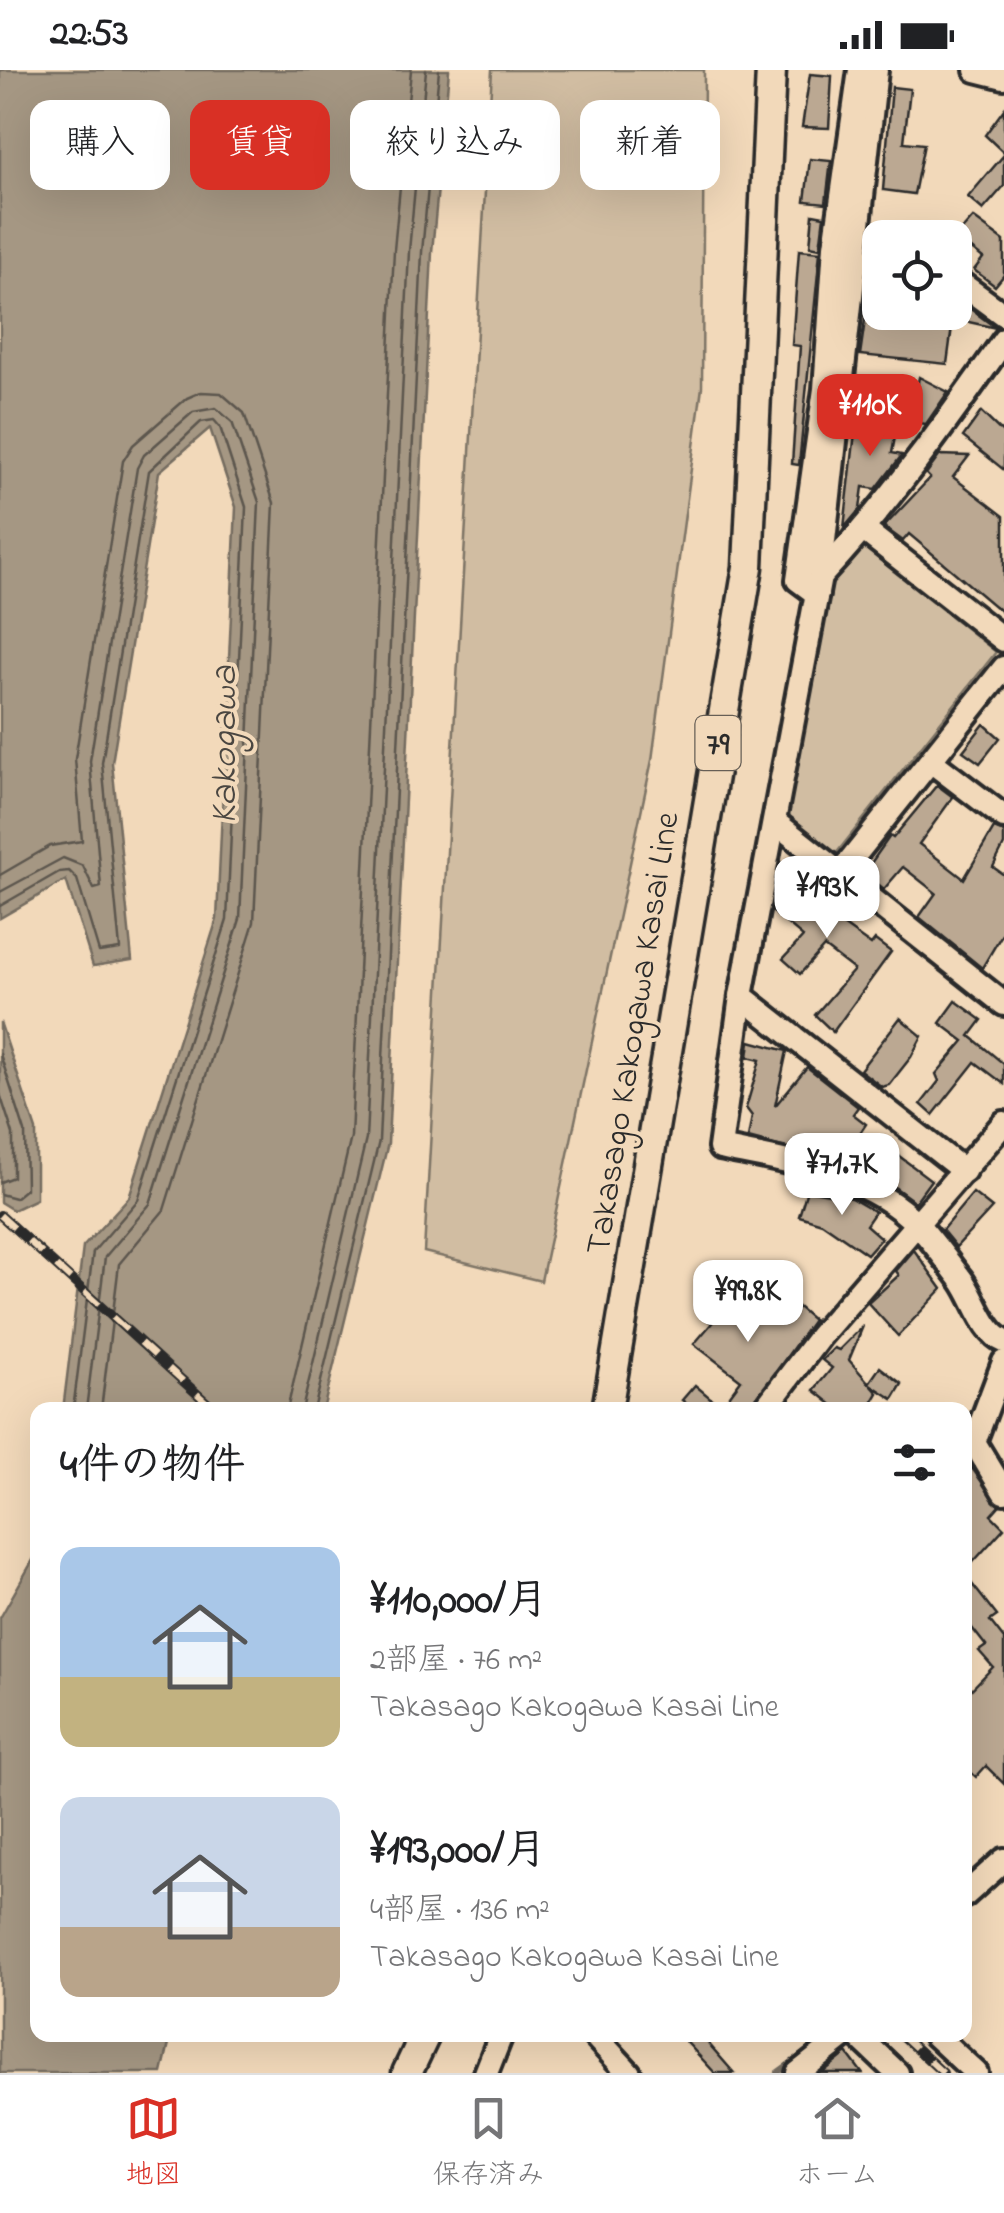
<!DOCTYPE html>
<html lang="ja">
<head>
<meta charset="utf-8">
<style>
  :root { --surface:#fff; --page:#f6f6f6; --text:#202124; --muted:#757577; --line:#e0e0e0; --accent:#d93025 }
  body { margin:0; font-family:"Indie Flower","Klee One",sans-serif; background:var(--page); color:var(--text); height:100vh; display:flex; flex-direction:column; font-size:38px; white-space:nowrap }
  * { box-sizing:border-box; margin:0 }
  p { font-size:32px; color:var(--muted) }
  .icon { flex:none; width:55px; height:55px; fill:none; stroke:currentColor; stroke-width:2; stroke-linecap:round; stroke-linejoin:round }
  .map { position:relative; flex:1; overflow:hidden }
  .drawer { position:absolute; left:30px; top:1332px; width:942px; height:640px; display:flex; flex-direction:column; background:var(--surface); border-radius:20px; box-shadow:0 10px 40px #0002 }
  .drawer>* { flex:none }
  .guide { position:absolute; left:30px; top:30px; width:945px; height:90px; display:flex; gap:20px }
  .controls { position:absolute; left:862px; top:150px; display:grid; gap:20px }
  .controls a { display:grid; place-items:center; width:110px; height:110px; border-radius:20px; background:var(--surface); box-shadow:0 10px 40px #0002; font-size:50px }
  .price { position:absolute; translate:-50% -85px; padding:0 22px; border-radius:20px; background:#fff; color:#222; font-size:32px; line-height:65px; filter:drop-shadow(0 2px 5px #0008) }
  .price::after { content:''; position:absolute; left:50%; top:60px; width:30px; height:22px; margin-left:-15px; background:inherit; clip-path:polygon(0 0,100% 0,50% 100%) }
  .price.selected { background:var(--accent); color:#fff }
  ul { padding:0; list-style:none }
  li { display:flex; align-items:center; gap:30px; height:250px; padding:0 30px }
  li span { display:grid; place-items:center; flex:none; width:280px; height:200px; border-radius:20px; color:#555 }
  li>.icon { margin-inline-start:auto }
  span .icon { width:120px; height:120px; fill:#fffc; stroke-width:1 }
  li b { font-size:42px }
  h2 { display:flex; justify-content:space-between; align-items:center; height:120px; padding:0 30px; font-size:42px }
  .chip { padding:0 35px; border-radius:20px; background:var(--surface); box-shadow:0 10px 40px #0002; font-size:35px; line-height:90px }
  .chip.selected { background:var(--accent); color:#fff }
  .status { display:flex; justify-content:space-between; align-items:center; height:70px; padding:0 50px; background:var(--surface); direction:ltr }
  .status svg { height:28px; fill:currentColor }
  .dock { display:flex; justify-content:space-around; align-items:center; height:140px; border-top:2px solid var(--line); background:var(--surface); font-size:28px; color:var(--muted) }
  .dock a { display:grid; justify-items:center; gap:5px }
  .dock .selected { color:var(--accent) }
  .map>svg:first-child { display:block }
  .green { fill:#d1bda2; stroke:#7e7466; stroke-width:2.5 }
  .water { fill:#a59783; stroke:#746c60; stroke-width:2.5 }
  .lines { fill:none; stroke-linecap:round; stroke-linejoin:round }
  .shore { stroke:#5c564e; stroke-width:2.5 }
  .stream { stroke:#746c60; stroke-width:6 }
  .building { fill:#bba892; stroke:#2b2b2b; stroke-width:2.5 }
  .minor-casing { stroke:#2b2b2b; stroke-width:30 }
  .major-casing { stroke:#2b2b2b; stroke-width:35 }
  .minor { stroke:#f2d9ba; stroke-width:22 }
  .major { stroke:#f2d9ba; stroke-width:28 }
  .rail-casing { stroke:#2b2b2b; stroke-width:10 }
  .rail { stroke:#f2d9ba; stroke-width:6; stroke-dasharray:19; stroke-linecap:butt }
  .labels { text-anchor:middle; stroke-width:8; stroke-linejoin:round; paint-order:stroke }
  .shield { fill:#f2d9ba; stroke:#675f56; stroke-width:2.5 }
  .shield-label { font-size:32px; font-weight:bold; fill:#2b2b2b }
  .street-label { font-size:35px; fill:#2b2b2b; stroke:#f2d9ba }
  .water-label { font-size:38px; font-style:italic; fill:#4a4641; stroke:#f2d9ba }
</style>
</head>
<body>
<div class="status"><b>22:53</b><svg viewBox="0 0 49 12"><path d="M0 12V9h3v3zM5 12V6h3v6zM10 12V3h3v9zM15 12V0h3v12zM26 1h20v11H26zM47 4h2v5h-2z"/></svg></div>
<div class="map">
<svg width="1004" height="2003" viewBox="0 0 1004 2003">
  <rect width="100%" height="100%" fill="#f2d9ba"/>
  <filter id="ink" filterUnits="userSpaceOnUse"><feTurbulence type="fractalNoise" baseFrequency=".01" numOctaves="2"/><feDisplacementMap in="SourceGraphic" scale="20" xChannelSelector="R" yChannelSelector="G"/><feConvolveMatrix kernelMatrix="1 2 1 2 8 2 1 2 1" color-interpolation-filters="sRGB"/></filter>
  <g filter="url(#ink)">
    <!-- green -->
    <g class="green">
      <polygon points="492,0 704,0 702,317 652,690 541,1211 424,1182"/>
      <polygon points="861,475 996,582 835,785 784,742 829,515"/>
    </g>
    <!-- water -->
    <g class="water">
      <polygon points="0,0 449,0 432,182 388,1073 323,1340 63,1340 83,1177 129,1127 217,849 236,437 210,358 159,402 112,693 132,890 93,896 66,810 0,848"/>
      <polygon points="0,952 36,1060 36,1129 13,1140 0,1132"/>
      <polygon points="37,1483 38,1965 171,1965 162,2003 0,2003 0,1548"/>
    </g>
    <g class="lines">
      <!-- shore -->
      <g class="shore">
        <polyline points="0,805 50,776 82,771 75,689 123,391 133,375 187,328 201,322 221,323 244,343 274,433 254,852 164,1140 119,1194 101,1340"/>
        <polyline points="0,822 63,788 83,796 94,819 101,817 90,691 137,398 144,385 193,342 216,338 232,352 259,432 240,849 150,1134 105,1187 86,1340"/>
        <polyline points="0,836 59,802 69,801 77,809 99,882 120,879 102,693 149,401 201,352 214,350 220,357 246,437 227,850 138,1130 93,1182 73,1340"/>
        <polyline points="0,984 25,1062 26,1119 15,1128 0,1124"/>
        <polyline points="0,1024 13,1064 13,1107 0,1112"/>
        <polyline points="287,1340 351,1067 394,180 411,0"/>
        <polyline points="302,1340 366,1069 409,181 426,0"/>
        <polyline points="314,1340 379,1071 422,182 439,0"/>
      </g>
      <!-- stream -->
      <polyline class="stream" points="777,2003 824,1969"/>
    </g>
    <!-- building -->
    <g class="building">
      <polygon points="810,4 832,6 829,58 802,57"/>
      <polygon points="892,17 910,19 904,72 924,74 914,124 883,120"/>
      <polygon points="1004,39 1004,83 985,65"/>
      <polygon points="1004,85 1004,116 983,140 968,127"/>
      <polygon points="810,89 831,91 826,133 805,131"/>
      <polygon points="813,144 824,146 820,178 810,176"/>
      <polygon points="973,148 1004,171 1004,205 995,216 974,200 983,188 956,167"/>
      <polygon points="799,180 820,182 799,395 792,394 800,276 792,275"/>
      <polygon points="871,208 880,209 880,242 954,242 947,294 860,285"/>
      <polygon points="955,229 957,229 996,258 955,249"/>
      <polygon points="919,307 948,322 926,354 910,352"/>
      <polygon points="981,342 1004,364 1004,400 963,367"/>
      <polygon points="857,345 898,351 892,383 902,385 876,419 863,417 860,439 844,458"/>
      <polygon points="940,385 969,386 953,407 1004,446 1004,544 909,464 903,471 884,457 930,408 926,404"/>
      <polygon points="984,654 1000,668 980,693 963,681"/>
      <polygon points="937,715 953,727 919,774 964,809 994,758 1004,762 1004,775 993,797 1004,805 1004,861 982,898 919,847 936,823 903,797 884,819 864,803 890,766 893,768"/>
      <polygon points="802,796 844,826 829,845 871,875 875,870 891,882 833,962 815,945 854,900 824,877 800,904 783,889 803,867 772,841"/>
      <polygon points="956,931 982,950 970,966 1004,994 1004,1014 975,992 933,1045 921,1034 939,1011 936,1004 964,971 940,953"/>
      <polygon points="900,948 922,966 911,987 889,1015 882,1017 860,1000"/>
      <polygon points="750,971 787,981 775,1036 807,997 858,1037 853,1044 866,1054 852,1075 858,1080 846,1094 748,1068 752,1046 746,1038 760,990 748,987"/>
      <polygon points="879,1071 931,1110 915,1132 860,1092"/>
      <polygon points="807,1120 851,1128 875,1142 866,1155 881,1168 867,1184 822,1153 799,1146"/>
      <polygon points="973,1123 992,1138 956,1177 942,1160"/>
      <polygon points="914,1180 942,1219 898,1266 868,1233 899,1205 896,1201"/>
      <polygon points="772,1215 813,1250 749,1340 694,1340 682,1330 695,1315 721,1337 741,1310 694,1274 712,1253 698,1242 715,1222 749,1245"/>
      <polygon points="863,1256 849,1290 869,1313 880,1297 902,1314 893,1329 870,1314 878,1323 868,1340 839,1340 814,1320 832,1298 822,1290 834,1278 839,1280"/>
      <polygon points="972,1398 999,1436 991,1445 1004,1458 965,1501 965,1403"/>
      <polygon points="965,1505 997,1546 990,1551 1004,1569 1004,1714 986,1696 976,1707 965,1697 965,1626 993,1597 979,1581 986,1576 965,1549"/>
      <polygon points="680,1965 701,1965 734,2003 715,2003"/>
      <polygon points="847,1983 862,2003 822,2003"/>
    </g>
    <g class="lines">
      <!-- minor casing -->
      <g class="minor-casing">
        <g id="minor">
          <path d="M876,0L820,507L741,926L720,1078C787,1092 868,1103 918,1155C934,1172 947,1191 961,1209C975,1227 983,1262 1004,1271"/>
          <polyline points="976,0 1004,7"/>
          <polyline points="853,189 880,192"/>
          <polyline points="955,209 1004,245"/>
          <polyline points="864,460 1004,570"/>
          <path d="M820,507C889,433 947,352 1004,270"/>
          <polyline points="817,524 798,510 825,319 835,176 860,0"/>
          <polyline points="932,692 1004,747"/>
          <polyline points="775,752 1004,934"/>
          <polyline points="840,804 1004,598"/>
          <polyline points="741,926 964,1101"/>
          <polyline points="1004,1292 974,1372 1004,1422"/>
          <polyline points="764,1340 820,1266 1004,1053"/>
          <polyline points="965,1825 1004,1790"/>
          <polyline points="594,1965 629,2003"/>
          <polyline points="857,1965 897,2003"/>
          <polyline points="935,1965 976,2003"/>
          <polyline points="486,2003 501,1965"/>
          <polyline points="798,2003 846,1965"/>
        </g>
      </g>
      <!-- major casing -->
      <g class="major-casing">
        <g id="major">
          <polyline points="607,1340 748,497 771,0"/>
          <polyline points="407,2003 425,1965"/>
        </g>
      </g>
      <!-- minor -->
      <use href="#minor" class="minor"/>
      <!-- major -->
      <use href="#major" class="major"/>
      <!-- rail casing -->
      <g class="rail-casing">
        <g id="rail">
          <polyline points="0,1145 215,1340"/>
          <polyline points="902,1965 943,2003"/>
        </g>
      </g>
      <!-- rail -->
      <use href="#rail" class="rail"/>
    </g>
  </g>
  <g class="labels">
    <!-- shield labels -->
    <rect class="shield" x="695.5" y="646" width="45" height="54" rx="8"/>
    <g class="shield-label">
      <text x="718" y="684">79</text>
    </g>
    <!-- street labels -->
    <g class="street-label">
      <text transform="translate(631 963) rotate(-81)" y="12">Takasago Kakogawa Kasai Line</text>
    </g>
    <!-- water labels -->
    <g class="water-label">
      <text transform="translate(222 675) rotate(-90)" y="13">Kakogawa</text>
    </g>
  </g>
</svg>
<div class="controls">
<a><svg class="icon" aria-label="locate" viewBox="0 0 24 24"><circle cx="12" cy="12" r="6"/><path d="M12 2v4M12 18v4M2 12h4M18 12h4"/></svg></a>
</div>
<b class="price selected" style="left:870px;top:389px">¥110K</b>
<b class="price" style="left:827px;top:871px">¥193K</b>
<b class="price" style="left:842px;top:1148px">¥71.7K</b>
<b class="price" style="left:748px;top:1275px">¥99.8K</b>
<div class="guide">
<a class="chip">購入</a>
<a class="chip selected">賃貸</a>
<a class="chip">絞り込み</a>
<a class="chip">新着</a>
</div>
<section class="drawer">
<h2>4件の物件<svg class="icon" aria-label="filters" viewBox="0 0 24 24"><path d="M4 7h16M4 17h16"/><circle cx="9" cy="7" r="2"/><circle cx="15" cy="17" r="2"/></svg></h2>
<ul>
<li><span style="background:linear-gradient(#a9c7e8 65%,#c2b280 0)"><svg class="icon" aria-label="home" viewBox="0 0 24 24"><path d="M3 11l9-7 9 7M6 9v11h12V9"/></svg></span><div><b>¥110,000/月</b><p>2部屋 · 76 m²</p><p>Takasago Kakogawa Kasai Line</p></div></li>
<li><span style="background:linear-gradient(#c9d6e8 65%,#b9a48a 0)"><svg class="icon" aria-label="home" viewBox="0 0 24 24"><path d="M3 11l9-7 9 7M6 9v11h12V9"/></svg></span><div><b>¥193,000/月</b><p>4部屋 · 136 m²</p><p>Takasago Kakogawa Kasai Line</p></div></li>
</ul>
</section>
</div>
<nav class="dock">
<a class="selected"><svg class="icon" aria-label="map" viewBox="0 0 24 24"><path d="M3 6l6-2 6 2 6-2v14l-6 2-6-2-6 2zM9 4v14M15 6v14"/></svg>地図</a>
<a><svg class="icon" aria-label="saved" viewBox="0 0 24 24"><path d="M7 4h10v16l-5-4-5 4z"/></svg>保存済み</a>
<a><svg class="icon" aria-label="home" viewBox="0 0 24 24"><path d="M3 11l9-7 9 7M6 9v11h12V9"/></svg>ホーム</a>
</nav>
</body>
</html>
